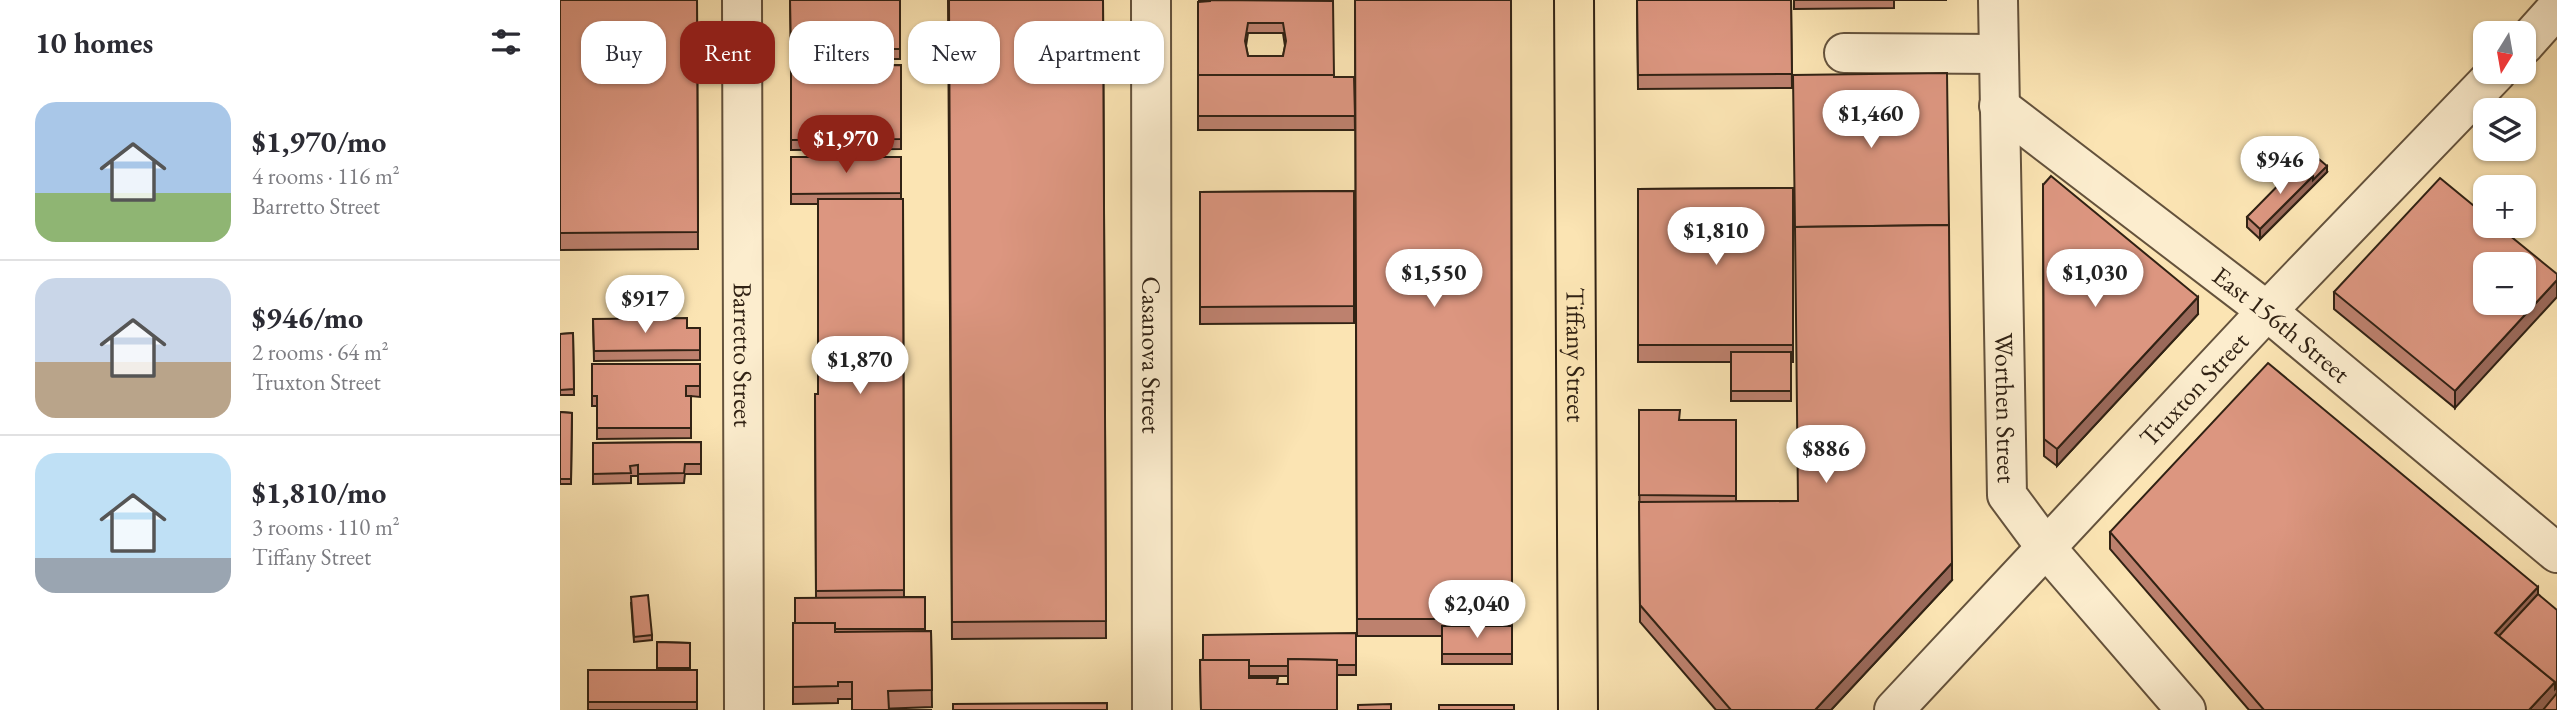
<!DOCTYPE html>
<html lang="en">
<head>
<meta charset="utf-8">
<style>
  :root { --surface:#fff; --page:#f2f2f3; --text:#2b2b33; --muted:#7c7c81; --line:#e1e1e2; --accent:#8f2418 }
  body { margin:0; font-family:"EB Garamond",serif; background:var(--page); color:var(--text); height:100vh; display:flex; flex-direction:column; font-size:26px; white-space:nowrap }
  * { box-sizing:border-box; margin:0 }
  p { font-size:23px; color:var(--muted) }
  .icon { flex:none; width:38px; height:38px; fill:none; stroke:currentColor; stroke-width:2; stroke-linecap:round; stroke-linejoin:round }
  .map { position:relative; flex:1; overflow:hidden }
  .drawer { display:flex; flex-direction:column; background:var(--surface); width:560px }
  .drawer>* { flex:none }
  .banner { position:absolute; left:21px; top:21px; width:665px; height:63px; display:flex; gap:14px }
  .needle { width:46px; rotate:191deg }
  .buttons { position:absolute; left:1913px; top:21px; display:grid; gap:14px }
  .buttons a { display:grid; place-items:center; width:63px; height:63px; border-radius:14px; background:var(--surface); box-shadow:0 2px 5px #0004; font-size:35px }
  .price { position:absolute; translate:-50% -60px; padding:0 16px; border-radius:24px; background:#fff; color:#222; font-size:23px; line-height:46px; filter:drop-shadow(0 2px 4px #0008) }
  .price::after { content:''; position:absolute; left:50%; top:42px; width:21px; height:16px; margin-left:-10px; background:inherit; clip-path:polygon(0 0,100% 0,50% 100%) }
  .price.current { background:var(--accent); color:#fff }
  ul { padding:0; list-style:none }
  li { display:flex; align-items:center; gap:21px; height:175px; padding:0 35px }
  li+li { border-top:2px solid var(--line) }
  li span { display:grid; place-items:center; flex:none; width:196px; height:140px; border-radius:21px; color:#555 }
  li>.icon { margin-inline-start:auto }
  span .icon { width:84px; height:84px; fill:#fffc; stroke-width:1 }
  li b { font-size:30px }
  h2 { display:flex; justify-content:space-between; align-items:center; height:84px; padding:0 35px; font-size:30px }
  .tag { padding:0 24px; border-radius:21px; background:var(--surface); box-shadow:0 2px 5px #0004; font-size:24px; line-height:63px }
  .tag.current { background:var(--accent); color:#fff }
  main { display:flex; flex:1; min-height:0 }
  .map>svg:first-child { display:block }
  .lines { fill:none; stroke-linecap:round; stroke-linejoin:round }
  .minor-casing { stroke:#64523c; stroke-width:42 }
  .major-casing { stroke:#312214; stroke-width:42 }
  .minor { stroke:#fcedce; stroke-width:38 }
  .major { stroke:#fbe4b3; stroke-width:38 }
  .wall { fill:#bd816e; stroke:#312214; stroke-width:2; fill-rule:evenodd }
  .shaded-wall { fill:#9a695a; stroke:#312214; stroke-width:2 }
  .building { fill:#dc9680; stroke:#312214; stroke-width:2; fill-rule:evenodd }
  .labels { text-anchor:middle; stroke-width:6; stroke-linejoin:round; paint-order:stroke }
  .street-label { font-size:26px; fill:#312214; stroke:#fcedce }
</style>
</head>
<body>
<main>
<section class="drawer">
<h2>10 homes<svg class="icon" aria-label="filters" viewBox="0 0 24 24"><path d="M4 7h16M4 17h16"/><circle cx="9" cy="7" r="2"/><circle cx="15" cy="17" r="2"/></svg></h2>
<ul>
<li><span style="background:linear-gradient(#a9c7e8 65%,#8fb573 0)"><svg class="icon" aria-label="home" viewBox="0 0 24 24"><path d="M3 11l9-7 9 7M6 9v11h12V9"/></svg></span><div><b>$1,970/mo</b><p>4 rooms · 116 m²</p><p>Barretto Street</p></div></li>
<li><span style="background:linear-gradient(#c9d6e8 60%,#b9a48a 0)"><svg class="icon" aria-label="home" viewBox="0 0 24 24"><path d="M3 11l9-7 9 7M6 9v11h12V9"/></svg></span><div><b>$946/mo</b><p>2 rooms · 64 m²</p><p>Truxton Street</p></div></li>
<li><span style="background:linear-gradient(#bfe0f5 75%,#9aa5b1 0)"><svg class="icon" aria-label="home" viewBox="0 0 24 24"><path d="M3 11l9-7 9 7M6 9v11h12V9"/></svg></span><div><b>$1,810/mo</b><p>3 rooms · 110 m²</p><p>Tiffany Street</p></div></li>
</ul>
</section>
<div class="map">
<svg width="1997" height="710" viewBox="0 0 1997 710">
  <rect width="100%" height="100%" fill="#fbe4b3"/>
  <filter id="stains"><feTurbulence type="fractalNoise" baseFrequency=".00286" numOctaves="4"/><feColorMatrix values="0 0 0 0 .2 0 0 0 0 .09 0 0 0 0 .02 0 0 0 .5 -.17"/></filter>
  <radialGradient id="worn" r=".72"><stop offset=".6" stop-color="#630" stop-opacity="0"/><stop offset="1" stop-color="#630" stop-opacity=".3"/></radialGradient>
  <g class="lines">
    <!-- minor casing -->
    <g class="minor-casing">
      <g id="minor">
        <path id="s1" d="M182,0L184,710"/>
        <path id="s2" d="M591,0L592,710"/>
        <path id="s3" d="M1438,0L1447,495L1487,549L1626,710"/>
        <polyline points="1964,45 1997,8"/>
        <polyline points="1284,53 1438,54"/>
        <path id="s4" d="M1439,106L1707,311L1997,553"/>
        <path id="s5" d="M1334,710L1707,311L1937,72"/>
      </g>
    </g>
    <!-- major casing -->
    <g class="major-casing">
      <g id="major">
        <path id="s6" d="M1014,0L1018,710"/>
      </g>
    </g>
    <!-- minor -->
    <use href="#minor" class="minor"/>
    <!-- major -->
    <use href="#major" class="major"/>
  </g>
  <!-- wall -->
  <g class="wall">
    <polygon points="0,0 137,0 138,249 0,250"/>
    <polygon points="230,0 340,0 340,59 231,59"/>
    <polygon points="388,0 543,0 546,638 392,639"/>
    <path d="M638,0H742L774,77H794L795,130H638V2L650,1ZM688,33H723L725,46L723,56H688L686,46Z"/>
    <polygon points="795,0 951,0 952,664 882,664 882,636 797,636"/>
    <polygon points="1077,0 1231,0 1232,88 1078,89"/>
    <polygon points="1234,0 1387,0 1334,0 1334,8 1234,9"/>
    <polygon points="341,65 341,149 231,150 231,66"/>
    <polygon points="231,157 341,157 341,199 343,199 344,597 365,597 365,631 371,631 372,707 292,710 292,699 278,699 278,703 233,704 233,623 235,623 256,598 255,394 258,394 258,204 231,204"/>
    <polygon points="1742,165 1767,172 1700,239 1687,227 1687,217"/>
    <polygon points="1483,185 1638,314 1497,466 1484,456"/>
    <polygon points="1233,188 1233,362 1231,362 1231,401 1171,401 1171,362 1078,362 1078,189"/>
    <polygon points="794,191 794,323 640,324 640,192"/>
    <polygon points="1925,215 1895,408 1774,309 1774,292"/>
    <polygon points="33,319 127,328 140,328 140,360 34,361"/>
    <polygon points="13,333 14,395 0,395 0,334"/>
    <polygon points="32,364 140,364 140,397 131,396 131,438 37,439 37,406 32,406"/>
    <polygon points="1079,410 1119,420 1176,420 1176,501 1238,501 1392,580 1271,710 1156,710 1080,622"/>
    <polygon points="0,412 12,413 11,484 0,484"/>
    <polygon points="141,442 141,474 125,474 124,483 78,484 78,476 71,476 71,483 33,484 33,443"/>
    <polygon points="1550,532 1978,594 1997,710 1689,710 1550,549"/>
    <polygon points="71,602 92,635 92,640 74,642"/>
    <path d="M796,633V675H777L641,710L640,660ZM689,676H728V684H718L689,678Z"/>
    <polygon points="97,642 130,643 130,670 137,670 137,710 28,710 28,670 97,670"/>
  </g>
  <!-- shaded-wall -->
  <g class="shaded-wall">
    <polygon points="1767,166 1767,172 1700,239 1700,229 1753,176"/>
    <polygon points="1997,280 1997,297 1895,408 1895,391"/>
    <polygon points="1638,297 1638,314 1497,466 1497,449"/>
    <polygon points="1392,563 1392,580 1271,710 1255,710"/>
    <polygon points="1978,587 1978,604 1941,644 1935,633"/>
    <polygon points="1995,682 1997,687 1997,697 1985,710 1969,710"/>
  </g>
  <!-- building -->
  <g class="building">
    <polygon points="0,0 137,0 138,232 0,233"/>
    <polygon points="230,0 340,0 340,49 231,49"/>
    <polygon points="389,0 543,0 546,621 392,622"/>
    <path d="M650,0L773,1L774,75H638V2L650,1ZM688,23H723L726,41L723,56H688L685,41Z"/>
    <polygon points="795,0 951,0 952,619 797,619"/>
    <polygon points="1077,0 1231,0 1232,74 1078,75"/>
    <polygon points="341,65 341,139 231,140 231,66"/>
    <polygon points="1387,73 1389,225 1235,227 1235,230 1233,75"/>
    <polygon points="638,75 774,75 774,77 794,77 795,116 638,116"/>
    <polygon points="1753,154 1767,166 1753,180 1753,176 1742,165"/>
    <polygon points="231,157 341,157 341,193 231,194"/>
    <polygon points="1740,163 1753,176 1700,229 1687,217"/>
    <polygon points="1491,176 1638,297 1497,449 1484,439 1483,185"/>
    <path d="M1880,178L1925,215V226H1938L1997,274V280L1895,391L1774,292ZM1925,264H1964V303H1925Z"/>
    <polygon points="1233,188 1233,345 1078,345 1078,189"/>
    <polygon points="794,191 794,306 640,307 640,192"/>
    <polygon points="258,199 343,199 344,590 256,591 255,394 258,394"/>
    <polygon points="1389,225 1392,563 1255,710 1171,710 1080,605 1079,502 1238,501 1235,227"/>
    <polygon points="127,318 127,328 140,328 140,350 34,351 33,319"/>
    <polygon points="13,333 14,389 0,390 0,334"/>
    <rect x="1171" y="352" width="60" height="39"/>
    <polygon points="1708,363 1978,587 1935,633 1995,682 1969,710 1704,710 1550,532"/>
    <polygon points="32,364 140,364 140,386 126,386 126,396 131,396 131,428 37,428 37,396 32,396"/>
    <polygon points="1079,410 1120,410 1119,420 1176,420 1176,496 1079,495"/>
    <polygon points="0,412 12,413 11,479 0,479"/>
    <polygon points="141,442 141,464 125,464 124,473 78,474 78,465 70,466 71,473 33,474 33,443"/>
    <polygon points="1978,594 1997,610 1997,687 1995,689 1995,682 1939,636"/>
    <polygon points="88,595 92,635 74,637 71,597"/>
    <polygon points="365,597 365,629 275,629 275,623 235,623 235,598"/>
    <polygon points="233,623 275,623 275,632 371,631 372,690 328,691 329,710 372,710 292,710 292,682 278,682 278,686 233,687"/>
    <rect x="882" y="626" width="70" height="28"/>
    <polygon points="796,633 796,665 777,665 777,660 728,659 728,666 689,666 689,660 643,660 643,635"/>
    <polygon points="97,642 130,643 130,668 97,668"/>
    <polygon points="728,659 777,660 777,710 641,710 640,660 689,660 689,678 718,678 717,684 728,684"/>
    <rect x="28" y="670" width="109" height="32"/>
    <polygon points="1997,693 1997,710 1983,710"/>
    <polygon points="547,703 547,710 393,710 393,704"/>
    <polygon points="831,704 831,710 798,710 798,705"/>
    <rect x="879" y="705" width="75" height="5"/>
  </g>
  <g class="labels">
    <!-- street labels -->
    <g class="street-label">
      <text dy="9" stroke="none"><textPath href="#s4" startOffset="357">East 156th Street</textPath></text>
      <text dy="9" stroke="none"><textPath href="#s1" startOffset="355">Barretto Street</textPath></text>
      <text dy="9" stroke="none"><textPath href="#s2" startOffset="355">Casanova Street</textPath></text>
      <text dy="9" stroke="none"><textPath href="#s6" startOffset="355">Tiffany Street</textPath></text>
      <text dy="9" stroke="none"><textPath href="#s5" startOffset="439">Truxton Street</textPath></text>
      <text dy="9" stroke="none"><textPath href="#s3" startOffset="408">Worthen Street</textPath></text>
    </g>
  </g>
  <rect width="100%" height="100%" filter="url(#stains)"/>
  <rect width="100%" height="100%" fill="url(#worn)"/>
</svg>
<div class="buttons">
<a><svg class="needle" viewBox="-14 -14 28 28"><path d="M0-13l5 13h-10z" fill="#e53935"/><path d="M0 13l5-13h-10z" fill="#7c7c81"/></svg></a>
<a><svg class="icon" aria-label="layers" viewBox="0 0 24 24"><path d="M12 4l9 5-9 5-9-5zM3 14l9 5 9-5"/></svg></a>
<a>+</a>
<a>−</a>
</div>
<b class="price" style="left:1311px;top:150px">$1,460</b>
<b class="price current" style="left:286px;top:175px">$1,970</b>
<b class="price" style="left:1720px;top:196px">$946</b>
<b class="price" style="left:1156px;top:267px">$1,810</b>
<b class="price" style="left:874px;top:309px">$1,550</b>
<b class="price" style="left:1535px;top:309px">$1,030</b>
<b class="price" style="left:85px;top:335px">$917</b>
<b class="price" style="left:300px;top:396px">$1,870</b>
<b class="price" style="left:1266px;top:485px">$886</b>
<b class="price" style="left:917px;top:640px">$2,040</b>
<div class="banner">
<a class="tag">Buy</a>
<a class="tag current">Rent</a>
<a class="tag">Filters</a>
<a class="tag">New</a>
<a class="tag">Apartment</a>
</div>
</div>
</main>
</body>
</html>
